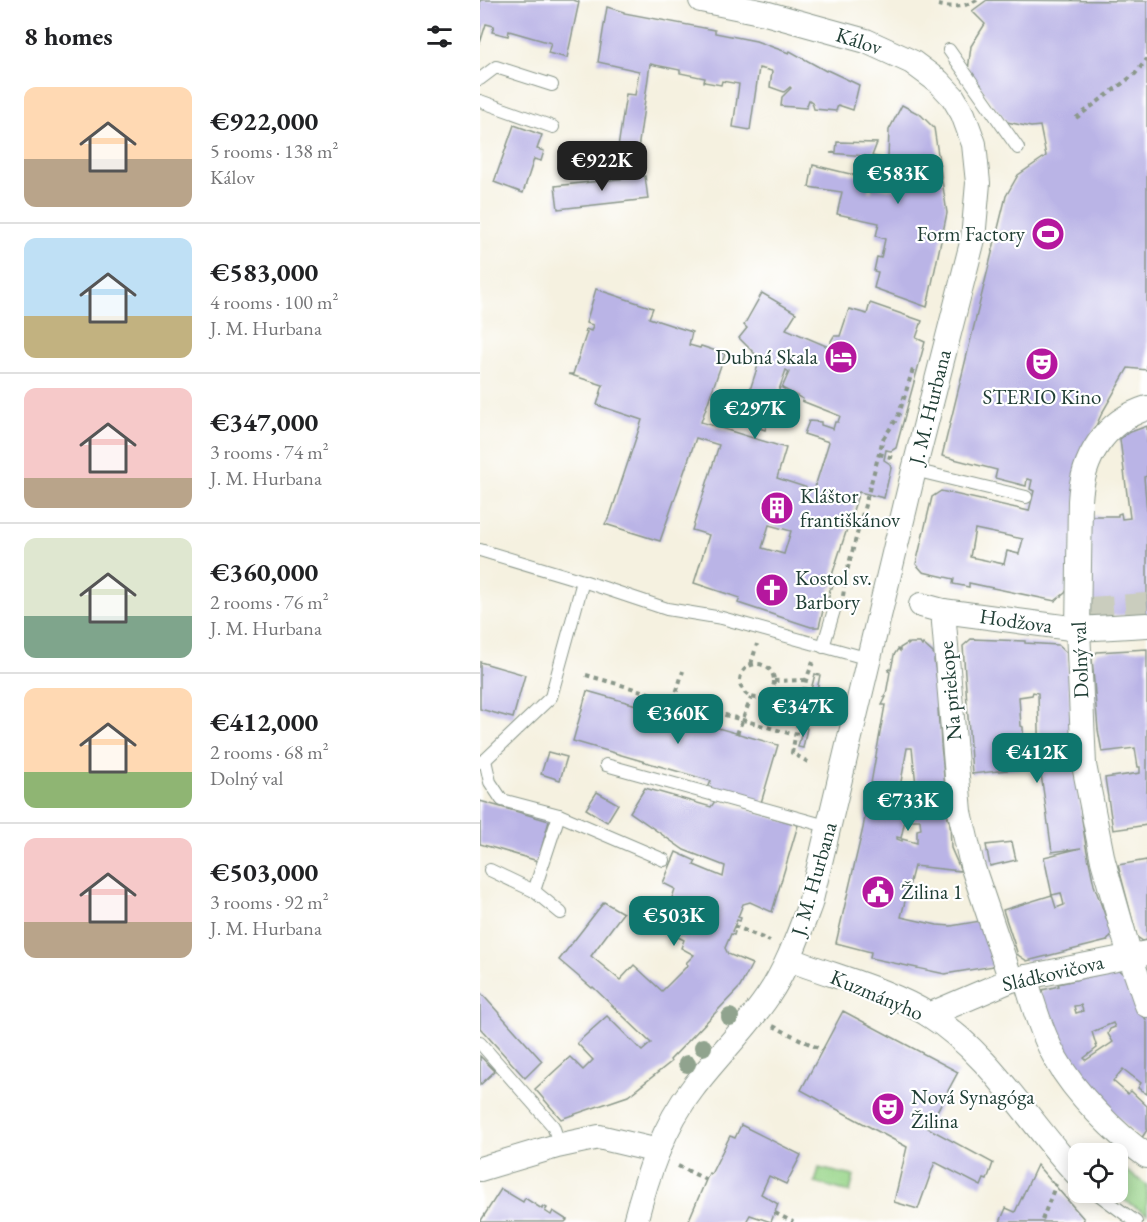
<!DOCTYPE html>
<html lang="en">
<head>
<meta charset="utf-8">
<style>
  :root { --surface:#fff; --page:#f6f6f6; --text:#202124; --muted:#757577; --line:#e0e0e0; --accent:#0f766e }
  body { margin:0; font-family:"EB Garamond",serif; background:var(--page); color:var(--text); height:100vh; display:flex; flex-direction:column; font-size:22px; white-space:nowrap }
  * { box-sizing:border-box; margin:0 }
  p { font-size:20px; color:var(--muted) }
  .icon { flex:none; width:33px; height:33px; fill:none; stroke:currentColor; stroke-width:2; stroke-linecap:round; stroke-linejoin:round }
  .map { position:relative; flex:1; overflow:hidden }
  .details { display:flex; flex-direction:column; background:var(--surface); width:480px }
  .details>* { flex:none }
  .buttons { position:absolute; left:588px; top:1143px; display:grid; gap:12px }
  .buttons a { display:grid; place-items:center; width:60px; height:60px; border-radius:12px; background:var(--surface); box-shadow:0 3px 15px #0003; font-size:30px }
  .price { position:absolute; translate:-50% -51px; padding:0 14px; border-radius:12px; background:var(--accent); color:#fff; font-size:20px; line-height:39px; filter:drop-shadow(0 2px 3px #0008) }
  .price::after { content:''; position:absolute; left:50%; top:36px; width:18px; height:14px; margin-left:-9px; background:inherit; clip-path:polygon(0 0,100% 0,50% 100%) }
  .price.current { background:#222; color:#fff }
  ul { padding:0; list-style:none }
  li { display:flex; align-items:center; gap:18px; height:150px; padding:0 24px }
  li+li { border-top:2px solid var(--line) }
  li span { display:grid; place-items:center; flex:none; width:168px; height:120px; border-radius:12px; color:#555 }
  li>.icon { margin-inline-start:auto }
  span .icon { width:72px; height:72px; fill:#fffc; stroke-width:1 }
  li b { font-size:26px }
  h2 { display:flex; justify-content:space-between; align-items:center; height:72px; padding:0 24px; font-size:26px }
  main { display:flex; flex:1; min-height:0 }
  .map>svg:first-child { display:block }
  .green { fill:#99d58a; stroke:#5c895f; stroke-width:1.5 }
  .building { fill:#bab4e6; fill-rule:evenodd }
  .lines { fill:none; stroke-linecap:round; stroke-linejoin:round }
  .street-tunnel { stroke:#cacdbe; stroke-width:24; stroke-dasharray:24 12; stroke-linecap:butt }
  .lane-casing { stroke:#8a978a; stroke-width:14 }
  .street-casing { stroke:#8a978a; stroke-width:26 }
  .path { stroke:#8a978a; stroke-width:4; stroke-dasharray:4.5 4.5; stroke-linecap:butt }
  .lane { stroke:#fff; stroke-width:12 }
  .street { stroke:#fff; stroke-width:24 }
  .tree { fill:#90a38e }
  .labels { text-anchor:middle; stroke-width:4.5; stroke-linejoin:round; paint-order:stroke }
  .street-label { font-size:21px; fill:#1f3d34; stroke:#fff }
  .poi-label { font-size:21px; fill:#1f3d34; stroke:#fff; text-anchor:start }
</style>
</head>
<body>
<main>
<section class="details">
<h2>8 homes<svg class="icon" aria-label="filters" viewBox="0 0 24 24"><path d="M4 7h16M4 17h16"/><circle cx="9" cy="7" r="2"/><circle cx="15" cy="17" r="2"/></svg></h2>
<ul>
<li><span style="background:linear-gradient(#ffd9b3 60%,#b9a48a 0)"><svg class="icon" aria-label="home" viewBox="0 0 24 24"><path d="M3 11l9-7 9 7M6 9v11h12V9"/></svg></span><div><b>€922,000</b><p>5 rooms · 138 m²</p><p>Kálov</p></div></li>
<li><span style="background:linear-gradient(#bfe0f5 65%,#c2b280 0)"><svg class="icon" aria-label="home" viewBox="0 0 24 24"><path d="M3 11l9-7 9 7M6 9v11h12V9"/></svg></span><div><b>€583,000</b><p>4 rooms · 100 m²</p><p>J. M. Hurbana</p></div></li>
<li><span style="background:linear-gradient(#f6c9c9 75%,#b9a48a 0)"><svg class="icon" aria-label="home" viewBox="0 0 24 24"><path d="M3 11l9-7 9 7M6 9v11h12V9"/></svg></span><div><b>€347,000</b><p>3 rooms · 74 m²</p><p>J. M. Hurbana</p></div></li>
<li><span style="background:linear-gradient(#dfe7d0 65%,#7fa58c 0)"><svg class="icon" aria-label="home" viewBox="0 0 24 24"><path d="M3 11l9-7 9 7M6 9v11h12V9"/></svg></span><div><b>€360,000</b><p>2 rooms · 76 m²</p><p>J. M. Hurbana</p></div></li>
<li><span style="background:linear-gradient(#ffd9b3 70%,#8fb573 0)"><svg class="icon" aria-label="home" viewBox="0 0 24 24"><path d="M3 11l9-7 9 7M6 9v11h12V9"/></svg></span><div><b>€412,000</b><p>2 rooms · 68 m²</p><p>Dolný val</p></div></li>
<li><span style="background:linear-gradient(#f6c9c9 70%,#b9a48a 0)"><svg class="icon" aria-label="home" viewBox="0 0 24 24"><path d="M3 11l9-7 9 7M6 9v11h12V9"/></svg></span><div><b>€503,000</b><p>3 rooms · 92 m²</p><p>J. M. Hurbana</p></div></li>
</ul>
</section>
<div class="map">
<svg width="667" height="1222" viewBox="0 0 667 1222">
  <rect width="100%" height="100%" fill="#fff"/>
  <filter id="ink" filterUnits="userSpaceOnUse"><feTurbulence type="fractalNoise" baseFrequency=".0167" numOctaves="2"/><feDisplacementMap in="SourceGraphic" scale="12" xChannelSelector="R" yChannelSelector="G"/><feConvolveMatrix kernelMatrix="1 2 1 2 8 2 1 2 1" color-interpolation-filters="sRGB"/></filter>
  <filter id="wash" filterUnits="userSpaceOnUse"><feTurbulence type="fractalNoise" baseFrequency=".008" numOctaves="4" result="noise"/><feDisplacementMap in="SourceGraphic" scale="24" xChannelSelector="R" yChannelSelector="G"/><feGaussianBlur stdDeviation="1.35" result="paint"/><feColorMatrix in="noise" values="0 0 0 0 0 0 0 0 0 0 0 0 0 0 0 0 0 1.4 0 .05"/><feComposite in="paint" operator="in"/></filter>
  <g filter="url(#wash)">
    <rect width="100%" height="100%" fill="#f5f1e0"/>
    <!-- green -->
    <g class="green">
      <polygon points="638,1165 667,1185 667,1214 632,1193 638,1192"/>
      <polygon points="339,1168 374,1176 370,1192 335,1183"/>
    </g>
    <g id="blocks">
      <!-- building -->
      <g class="building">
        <polygon points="0,0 93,0 99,2 87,58 68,53 71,43 29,31 28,36 12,32 14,26 6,24 0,43"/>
        <path d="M507,0L667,1V370L648,368L622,413L601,458L589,586L585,593L575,601L489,583V587L473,584L474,579L443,572L436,564L452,497L461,491L549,511L554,491L550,489L552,480L547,479L546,486L515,478L517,470L462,456L526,196L538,175L566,156L560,126L551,127L527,122L488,71L491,46L505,24L492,11ZM495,529L543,539L539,554L527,551L524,564L490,557Z"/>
        <polygon points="127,7 144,12 144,13 235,30 235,33 276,41 309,53 310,51 346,71 347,70 379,85 373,110 358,105 356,111 334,109 332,102 329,100 326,108 301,106 302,97 311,88 310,87 304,92 290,87 292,71 279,68 270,130 253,127 259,84 242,81 241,85 224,82 225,78 200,73 200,70 170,64 156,164 136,161 146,94 155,95 159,71 118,62"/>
        <polygon points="422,105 441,115 454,128 467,213 447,307 394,288 398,272 394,271 397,257 401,258 405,239 396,236 399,223 357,214 362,192 329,187 333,165 391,179 388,191 391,192 393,186 416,190 416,188 424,189 422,173 384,168 385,156 350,153 356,152 357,142 397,143 392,156 408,159 409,130"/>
        <polygon points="34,125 62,135 57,149 64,151 61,161 54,159 43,193 14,182"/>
        <polygon points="165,176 168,199 78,209 75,186"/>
        <path d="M116,289L173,308L169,318L212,332L209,345L220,348L221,346L245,354L221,422L306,448L297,478L334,490L349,442L324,434L329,421L341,422V425L353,429L355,422H358L360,416L322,401L323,399L302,388L309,372L306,370L285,430L260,421L280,359L259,338L267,328L264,325L282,293L316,313L306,329L358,351L359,348L351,344V341L354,336H360L369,309L387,314L390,303L442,321L436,338L445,342L416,448L411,451L406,450L404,460L410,464L411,468L404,498L379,492L353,572L351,582L354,583L352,588H350L349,597L346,598L339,627H331L258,603L260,598L214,583L229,535L212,530L239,445L216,438L180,541L125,524L130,516L162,420L117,405L123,385L88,374H93L107,332L105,331L106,329L111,331L113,325L106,323ZM289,525L311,531L304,554L282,548Z"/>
        <polygon points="667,426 667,476 664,477 667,511 667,614 609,617 606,516 638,516 638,514 641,513 642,519 650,518 640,439 648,433"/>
        <path d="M491,639L545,641V643L578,645L587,653L594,764L606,847L614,885L632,934L627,941L547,961L538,955L523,910L572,895L564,857L601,848L572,852L560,767L558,693L553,692L552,695L539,697L541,726L543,727L544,768L492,774L483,646ZM581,893L584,905L576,908L572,895Z"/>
        <path d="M428,643V645L430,643H440L442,646L443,644L454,654L456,659L454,660L461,708L458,709L459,725H465L460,727L461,744H465L461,746L463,763L464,762L465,766H463L468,819L470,822L471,848L481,871L434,866L421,917L457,925L471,926L500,921L514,966L465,974L390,958L391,952L356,943L383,828L405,705H402L406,697H404L406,694L410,672L408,671L409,669L411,670L414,655L418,649L420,651V648ZM427,748H432L437,794L419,793ZM425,820H440L441,829L437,830V843L422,839V841L417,839V837L421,838Z"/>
        <polygon points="667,649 667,825 633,830 625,778 660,773 660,767 658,767 655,748 622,752 618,730 612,658 617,652"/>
        <polygon points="0,662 45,675 33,718 0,709"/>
        <polygon points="335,674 340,675 336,695 330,694"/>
        <polygon points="107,691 298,745 281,803 228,788 231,781 93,741"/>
        <polygon points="323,727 327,728 323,748 318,747"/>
        <polygon points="68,752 87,757 80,780 61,774"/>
        <polygon points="165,788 231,807 235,801 318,825 292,912 270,902 263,904 258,917 261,918 260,921 257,920 252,931 255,932 254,935 251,934 245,948 248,954 272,964 260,987 190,1060 191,1062 148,1096 81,1119 55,1089 90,1057 103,1070 113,1060 97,1043 127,1016 162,1051 171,1043 113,987 112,988 79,960 124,902 143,913 111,956 140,980 154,965 182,991 208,965 206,963 214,955 201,948 204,940 175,926 166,912 170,907 175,904 188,910 195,889 183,883 196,852 216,861 214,865 243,877 245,866 204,850 150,812"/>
        <polygon points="117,792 138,804 127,822 106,809"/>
        <polygon points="0,801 69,821 58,861 0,844"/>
        <polygon points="532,842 536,860 510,866 506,845"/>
        <polygon points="667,860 667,940 663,941 657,937 638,865"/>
        <path d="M638,970L648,975L667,1023V1094L658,1088L661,1083L643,1069L633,1081L648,1094L651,1091L667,1106V1130L661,1139L602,1083L585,1057L560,996L562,990L579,986L578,984ZM601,1005L603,1011L596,1013L594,1006ZM633,1023L635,1027L630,1029L628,1034L633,1042L606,1060L604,1058L617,1048L612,1032Z"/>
        <polygon points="0,992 62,1061 45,1078 0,1028"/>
        <polygon points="363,1011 478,1072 448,1128 513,1163 507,1180 504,1179 501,1186 455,1162 438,1209 414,1202 427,1147 321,1090"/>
        <polygon points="0,1056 15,1071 0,1085"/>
        <polygon points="261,1125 321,1155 306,1184 289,1176 281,1194 298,1204 291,1222 270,1215 266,1222 208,1222 229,1173 231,1174 250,1136 255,1138"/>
        <polygon points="557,1165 604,1219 603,1222 520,1222 526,1208 535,1212"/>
        <polygon points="21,1189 43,1202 45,1198 62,1209 63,1206 67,1208 65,1211 71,1215 73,1211 87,1220 85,1222 0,1222"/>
      </g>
    </g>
  </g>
  <g filter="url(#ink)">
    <use href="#blocks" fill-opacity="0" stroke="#8a978a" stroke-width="1.5"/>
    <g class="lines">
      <!-- street-tunnel -->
      <polyline class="street-tunnel" points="609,609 667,605"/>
      <!-- lane casing -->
      <g class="lane-casing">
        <g id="lane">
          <polyline points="469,50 538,148"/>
          <polyline points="0,79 16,67 72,85"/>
          <polyline points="0,101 73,127"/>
          <polyline points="434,470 546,497"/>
          <polyline points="0,550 103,581"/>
          <polyline points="343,647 354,610"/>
          <polyline points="5,760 10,782 22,800 79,815 184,860"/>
          <polyline points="0,762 5,760 71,697 103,581 187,609 242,618 389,659"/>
          <polyline points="126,765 350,827"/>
          <polyline points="10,870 54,891 81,913"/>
          <polyline points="54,891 79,815"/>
          <polyline points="0,1043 73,1126 80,1145"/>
          <polyline points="615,1192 656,1222"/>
        </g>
      </g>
      <!-- street casing -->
      <g class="street-casing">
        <g id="street">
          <path d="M667,408C625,421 602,458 600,501L598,629L604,765L623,861L650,956L667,1005"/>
          <polyline points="441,605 463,611 598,629 667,625"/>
          <polyline points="463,611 480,812 492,865 531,980"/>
          <path d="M309,959C355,977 407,989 449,1015C512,1055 548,1122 598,1175"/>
          <path d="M545,977C553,1004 562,1034 576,1059C595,1093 635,1134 667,1156"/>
          <polyline points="449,1015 531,980 667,953"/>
          <polyline points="0,1169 77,1146 119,1137 178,1151"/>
          <path d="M155,1222C167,1176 183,1126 213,1088C236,1057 266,1029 288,996C307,968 318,936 330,904L434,470L493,239L498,183L494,144L483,114L473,97L459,82L432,62L386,41L285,13L221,0"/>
        </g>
      </g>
      <!-- path -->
      <g class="path">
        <path d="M458,5C473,8 484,7 497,0"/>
        <polyline points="596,118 655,74 667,59"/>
        <polyline points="399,454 414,458"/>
        <polyline points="363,596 367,571 403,439 418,417 433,369"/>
        <circle cx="277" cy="681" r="17"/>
        <polyline points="271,664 277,644"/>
        <polyline points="106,675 315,735"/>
        <polyline points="294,681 326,680"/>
        <polyline points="291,692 320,707"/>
        <polyline points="194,700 203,671"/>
        <polyline points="257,734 271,698"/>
        <polyline points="328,762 312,753 326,680 333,662"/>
        <polyline points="254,926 290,941"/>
        <polyline points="293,1026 342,1050"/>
        <polyline points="198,1166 227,1180"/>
        <polyline points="295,1213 313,1222"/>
        <polyline points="562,1220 576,1184"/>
      </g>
      <!-- lane -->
      <use href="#lane" class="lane"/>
      <!-- street -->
      <use href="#street" class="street"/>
    </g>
    <!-- trees -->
    <g class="tree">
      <circle cx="250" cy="1017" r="9"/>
      <circle cx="223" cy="1047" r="9"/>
      <circle cx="207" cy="1064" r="9"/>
    </g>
  </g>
  <!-- icons -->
  <defs>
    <g id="stadium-disc" transform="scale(1.725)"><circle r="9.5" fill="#b5179e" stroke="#fff"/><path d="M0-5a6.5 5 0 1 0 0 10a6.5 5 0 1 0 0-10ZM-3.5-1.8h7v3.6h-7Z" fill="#fff"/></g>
    <g id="hotel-disc" transform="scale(1.725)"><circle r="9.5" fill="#b5179e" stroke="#fff"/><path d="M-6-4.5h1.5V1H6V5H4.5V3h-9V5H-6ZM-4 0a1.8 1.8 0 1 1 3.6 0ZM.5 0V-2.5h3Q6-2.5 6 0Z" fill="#fff"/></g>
    <g id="theatre-disc" transform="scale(1.725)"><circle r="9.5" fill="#b5179e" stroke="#fff"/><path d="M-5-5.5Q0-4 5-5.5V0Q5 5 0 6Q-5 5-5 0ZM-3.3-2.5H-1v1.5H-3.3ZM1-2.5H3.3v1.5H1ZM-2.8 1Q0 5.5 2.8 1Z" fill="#fff"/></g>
    <g id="building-disc" transform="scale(1.725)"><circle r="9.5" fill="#b5179e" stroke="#fff"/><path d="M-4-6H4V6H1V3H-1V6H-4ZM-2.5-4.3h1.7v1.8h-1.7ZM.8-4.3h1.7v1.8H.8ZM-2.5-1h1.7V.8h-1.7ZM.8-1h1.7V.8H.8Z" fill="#fff"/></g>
    <g id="church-disc" transform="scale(1.725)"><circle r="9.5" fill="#b5179e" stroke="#fff"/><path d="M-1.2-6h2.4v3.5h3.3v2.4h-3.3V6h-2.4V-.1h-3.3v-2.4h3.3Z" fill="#fff"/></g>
    <g id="civic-disc" transform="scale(1.725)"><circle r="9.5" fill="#b5179e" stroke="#fff"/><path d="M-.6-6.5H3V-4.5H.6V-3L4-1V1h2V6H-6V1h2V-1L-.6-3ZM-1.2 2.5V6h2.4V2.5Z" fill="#fff"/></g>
  </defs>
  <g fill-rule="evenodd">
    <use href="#stadium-disc" x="568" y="234"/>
    <use href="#hotel-disc" x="361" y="357"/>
    <use href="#theatre-disc" x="562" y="364"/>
    <use href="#building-disc" x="297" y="508"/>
    <use href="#church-disc" x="292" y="590"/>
    <use href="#civic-disc" x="398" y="892"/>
    <use href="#theatre-disc" x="408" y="1109"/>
  </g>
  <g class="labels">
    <!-- street labels -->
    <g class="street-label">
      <text transform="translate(379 41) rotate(18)" y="7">Kálov</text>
      <text transform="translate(450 407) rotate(-76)" y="7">J. M. Hurbana</text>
      <text transform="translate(536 621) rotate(8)" y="7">Hodžova</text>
      <text transform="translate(600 660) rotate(-92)" y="7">Dolný val</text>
      <text transform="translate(470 691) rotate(-95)" y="7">Na priekope</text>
      <text transform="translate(334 879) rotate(-74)" y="7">J. M. Hurbana</text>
      <text transform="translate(573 973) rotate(-13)" y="7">Sládkovičova</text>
      <text transform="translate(397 995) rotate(23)" y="7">Kuzmányho</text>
    </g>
    <!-- poi labels -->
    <g class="poi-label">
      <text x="545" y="241" text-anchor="end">Form Factory</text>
      <text x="338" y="364" text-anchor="end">Dubná Skala</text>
      <text x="562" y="404" text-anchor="middle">STERIO Kino</text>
      <text x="320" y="503">Kláštor<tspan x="320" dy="24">františkánov</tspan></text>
      <text x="315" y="585">Kostol sv.<tspan x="315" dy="24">Barbory</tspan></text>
      <text x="421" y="899">Žilina 1</text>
      <text x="431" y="1104">Nová Synagóga<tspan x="431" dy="24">Žilina</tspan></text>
    </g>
  </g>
</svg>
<div class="buttons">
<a><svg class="icon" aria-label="locate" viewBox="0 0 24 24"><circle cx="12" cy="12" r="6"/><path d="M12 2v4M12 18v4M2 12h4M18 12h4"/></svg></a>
</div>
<b class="price current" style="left:122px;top:192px">€922K</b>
<b class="price" style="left:418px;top:205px">€583K</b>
<b class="price" style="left:275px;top:440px">€297K</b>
<b class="price" style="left:323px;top:738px">€347K</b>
<b class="price" style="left:198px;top:745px">€360K</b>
<b class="price" style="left:557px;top:784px">€412K</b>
<b class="price" style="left:428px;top:832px">€733K</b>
<b class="price" style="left:194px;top:947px">€503K</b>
</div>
</main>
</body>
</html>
